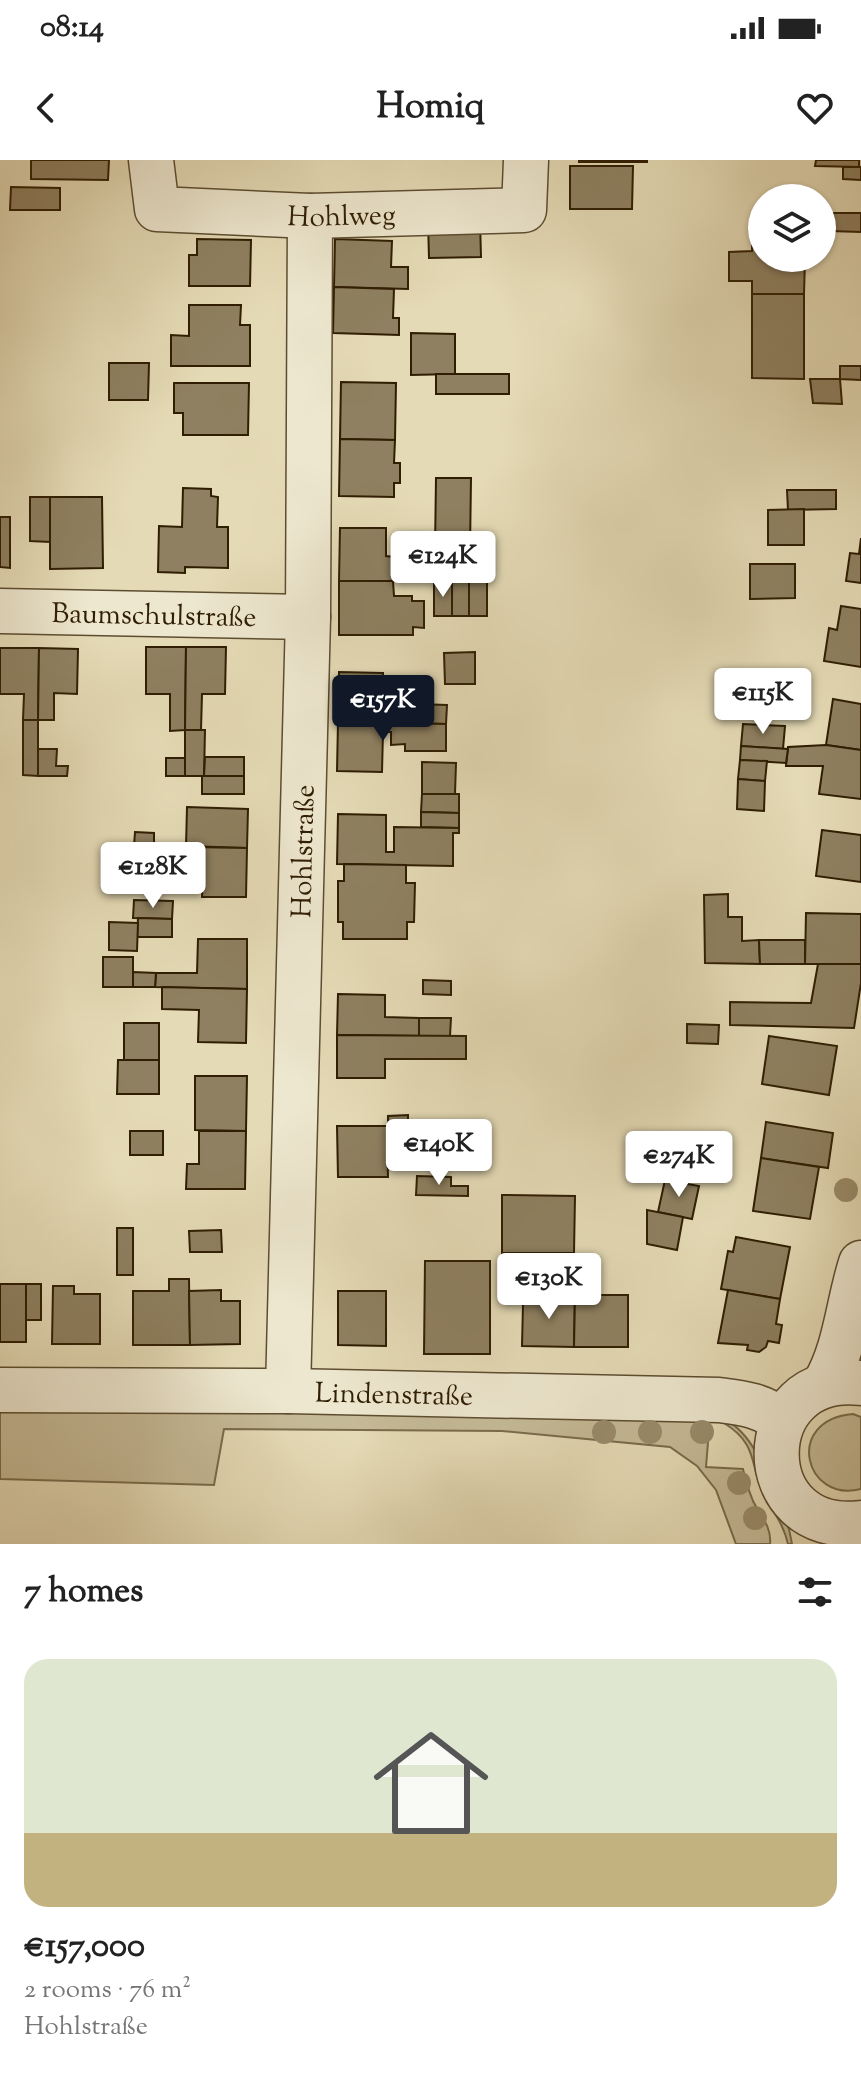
<!DOCTYPE html>
<html lang="en">
<head>
<meta charset="utf-8">
<style>
  :root { --surface:#fff; --page:#f6f6f6; --text:#222; --muted:#767676; --accent:#111827 }
  body { margin:0; font-family:"Sorts Mill Goudy",serif; background:var(--page); color:var(--text); height:100vh; display:flex; flex-direction:column; font-size:30px; white-space:nowrap }
  * { box-sizing:border-box; margin:0 }
  p { font-size:26px; color:var(--muted) }
  .icon { flex:none; width:44px; height:44px; fill:none; stroke:currentColor; stroke-width:2; stroke-linecap:round; stroke-linejoin:round }
  .map { position:relative; height:1384px; overflow:hidden }
  .side { display:flex; flex-direction:column; background:var(--surface); flex:1 }
  .side>* { flex:none }
  .tools { position:absolute; left:748px; top:24px; display:grid; gap:16px }
  .tools a { display:grid; place-items:center; width:88px; height:88px; border-radius:50%; background:var(--surface); box-shadow:0 2px 6px #0004; font-size:40px }
  .price { position:absolute; translate:-50% -68px; padding:0 18px; border-radius:8px; background:#fff; color:#222; font-size:26px; line-height:52px; filter:drop-shadow(0 2px 4px #0008) }
  .price::after { content:''; position:absolute; left:50%; top:48px; width:24px; height:18px; margin-left:-12px; background:inherit; clip-path:polygon(0 0,100% 0,50% 100%) }
  .price.on { background:var(--accent); color:#fff }
  ul { padding:0; list-style:none }
  li { display:grid; align-content:center; gap:16px; height:424px; padding:0 24px }
  li span { display:grid; place-items:center; height:248px; border-radius:24px; color:#555 }
  li>.icon { margin-inline-start:auto }
  span .icon { width:144px; height:144px; fill:#fffc; stroke-width:1 }
  li b { font-size:34px }
  h2 { display:flex; justify-content:space-between; align-items:center; height:96px; padding:0 24px; font-size:34px }
  .status { display:flex; justify-content:space-between; align-items:center; height:56px; padding:0 40px; background:var(--surface); direction:ltr }
  .status svg { height:22px; fill:currentColor }
  header { display:flex; justify-content:space-between; align-items:center; height:104px; padding:0 24px; background:var(--surface); font-size:36px; font-weight:700 }
  .map>svg:first-child { display:block }
  .green { fill:#c5ba97; stroke:#7a6c4d; stroke-width:2 }
  .building { fill:#8e8060; stroke:#301e03; stroke-width:2 }
  .lines { fill:none; stroke-linecap:round; stroke-linejoin:round }
  .minor-casing { stroke:#5d4d30; stroke-width:47 }
  .minor { stroke:#ede7cf; stroke-width:44 }
  .tree { fill:#9a8c6b }
  .labels { text-anchor:middle; stroke-width:7; stroke-linejoin:round; paint-order:stroke }
  .street-label { font-size:28px; fill:#301e03; stroke:#ede7cf }
</style>
</head>
<body>
<div class="status"><b>08:14</b><svg viewBox="0 0 49 12"><path d="M0 12V9h3v3zM5 12V6h3v6zM10 12V3h3v9zM15 12V0h3v12zM26 1h20v11H26zM47 4h2v5h-2z"/></svg></div>
<header><svg class="icon" aria-label="back" viewBox="0 0 24 24"><path d="M15 5l-7 7 7 7"/></svg>Homiq<svg class="icon" aria-label="heart" viewBox="0 0 24 24"><path d="M12 20l-8-8c-3-5 5-10 8-4 3-6 11-1 8 4z"/></svg></header>
<div class="map">
<svg width="861" height="1384" viewBox="0 0 861 1384">
  <rect width="100%" height="100%" fill="#e4dab5"/>
  <filter id="stains"><feTurbulence type="fractalNoise" baseFrequency=".0025" numOctaves="4"/><feColorMatrix values="0 0 0 0 .2 0 0 0 0 .09 0 0 0 0 .02 0 0 0 .5 -.17"/></filter>
  <radialGradient id="worn" r=".72"><stop offset=".6" stop-color="#630" stop-opacity="0"/><stop offset="1" stop-color="#630" stop-opacity=".3"/></radialGradient>
  <!-- green -->
  <g class="green">
    <path d="M0,1249L705,1257L709,1270L706,1307L743,1309C745,1320 749,1331 753,1341C760,1355 772,1367 770,1384H736L716,1330L697,1306L670,1287L502,1271L224,1269L214,1325L0,1319Z"/>
    <path d="M853,1254L861,1257V1329C805,1344 783,1260 853,1254Z"/>
    <path d="M725,1260C759,1275 774,1337 789,1369L792,1384H788C784,1366 775,1354 766,1338C748,1307 761,1286 724,1263Z"/>
  </g>
  <!-- building -->
  <g class="building">
    <polygon points="31,0 109,0 108,20 31,19"/>
    <rect x="579" y="0" width="68" height="2"/>
    <polygon points="816,0 859,0 859,7 815,6"/>
    <polygon points="570,6 633,6 632,49 570,49"/>
    <polygon points="843,7 861,7 861,20 843,19"/>
    <polygon points="11,27 60,28 60,50 10,50"/>
    <polygon points="831,53 861,53 861,72 830,71"/>
    <polygon points="480,60 481,97 429,98 428,62"/>
    <polygon points="752,71 762,71 762,98 805,98 804,134 752,134 752,121 729,121 729,92 752,91"/>
    <polygon points="197,79 251,80 250,126 189,126 189,95 197,95"/>
    <polygon points="335,79 392,81 391,107 408,107 408,129 334,127"/>
    <polygon points="334,127 394,129 393,158 399,158 399,175 333,173"/>
    <polygon points="752,134 804,134 804,219 752,218"/>
    <polygon points="189,145 241,145 240,165 250,165 250,206 171,206 171,175 189,176"/>
    <polygon points="411,173 455,174 455,214 411,215"/>
    <polygon points="109,203 149,203 148,240 109,240"/>
    <polygon points="840,206 861,206 861,220 840,219"/>
    <rect x="436" y="214" width="73" height="20"/>
    <polygon points="810,219 840,219 842,244 813,243"/>
    <polygon points="341,222 396,223 395,280 340,279"/>
    <polygon points="174,223 249,223 248,275 183,275 183,253 174,253"/>
    <polygon points="340,279 395,280 394,303 400,303 400,323 394,323 394,337 339,336"/>
    <polygon points="436,318 471,318 470,389 435,389"/>
    <polygon points="183,328 211,329 211,336 218,337 217,367 228,367 228,408 185,407 185,413 158,412 159,366 182,367"/>
    <polygon points="787,330 836,330 836,349 788,350"/>
    <polygon points="30,337 50,337 50,382 30,381"/>
    <polygon points="50,337 102,337 103,408 50,409"/>
    <polygon points="804,349 804,385 768,385 768,350"/>
    <polygon points="0,357 10,357 10,408 0,407"/>
    <polygon points="340,368 386,368 386,396 394,397 393,421 339,421"/>
    <polygon points="861,378 861,423 846,421 850,393 859,394"/>
    <polygon points="750,404 795,404 795,438 750,439"/>
    <polygon points="339,421 393,421 394,436 412,436 412,441 424,441 424,468 413,467 413,475 339,475"/>
    <rect x="434" y="422" width="18" height="34"/>
    <rect x="452" y="422" width="17" height="34"/>
    <rect x="469" y="422" width="18" height="34"/>
    <polygon points="841,446 861,449 861,507 824,501 829,468 837,470"/>
    <polygon points="146,487 186,487 185,570 170,571 170,534 146,534"/>
    <polygon points="186,487 226,487 225,534 202,534 201,570 185,570"/>
    <polygon points="0,488 39,488 38,560 23,560 24,534 0,534"/>
    <polygon points="39,488 78,489 77,534 54,533 54,560 38,560"/>
    <polygon points="475,492 475,524 445,524 444,493"/>
    <polygon points="339,512 383,513 383,563 338,562"/>
    <polygon points="833,539 861,544 861,590 826,585"/>
    <polygon points="415,544 447,545 446,564 415,563"/>
    <polygon points="23,560 38,560 38,616 23,615"/>
    <polygon points="338,562 446,564 446,591 405,591 405,584 391,585 391,572 383,572 382,612 337,611"/>
    <polygon points="743,564 785,566 783,589 741,586"/>
    <polygon points="185,570 205,570 204,616 185,616"/>
    <polygon points="826,585 861,590 861,639 819,634 823,606 786,606 788,587"/>
    <polygon points="741,586 788,589 786,603 740,600"/>
    <polygon points="38,589 57,589 56,606 68,606 67,616 38,616"/>
    <polygon points="205,597 244,597 244,616 204,616"/>
    <rect x="166" y="598" width="19" height="18"/>
    <polygon points="740,600 767,601 765,621 738,619"/>
    <polygon points="422,602 456,603 455,634 422,634"/>
    <rect x="202" y="616" width="42" height="18"/>
    <polygon points="738,619 765,621 764,651 737,649"/>
    <polygon points="422,634 459,634 459,653 421,652"/>
    <polygon points="187,647 248,649 247,688 186,686"/>
    <polygon points="421,652 459,653 459,668 421,667"/>
    <polygon points="338,654 386,655 386,692 394,692 394,667 459,668 459,673 453,673 453,706 337,704"/>
    <polygon points="822,670 861,675 861,722 816,716"/>
    <polygon points="135,672 154,673 154,686 134,686"/>
    <polygon points="112,685 134,686 134,706 111,706"/>
    <polygon points="134,686 247,688 246,737 202,737 203,714 194,714 194,707 134,706"/>
    <polygon points="344,704 406,705 406,723 415,723 414,762 407,762 407,779 343,779 343,762 338,762 338,721 344,721"/>
    <polygon points="728,734 728,757 742,757 742,781 759,780 760,804 705,803 704,735"/>
    <polygon points="134,740 173,741 172,759 133,758"/>
    <polygon points="806,753 861,754 861,804 805,804"/>
    <polygon points="138,758 172,759 172,777 137,777"/>
    <polygon points="109,762 138,763 137,791 109,790"/>
    <polygon points="198,779 247,779 247,829 155,827 156,813 197,813"/>
    <polygon points="759,780 805,780 805,804 760,804"/>
    <rect x="103" y="797" width="30" height="30"/>
    <polygon points="818,804 861,804 861,823 854,868 730,865 730,842 811,843"/>
    <polygon points="133,812 156,813 155,827 133,827"/>
    <polygon points="423,820 451,821 451,835 423,834"/>
    <polygon points="162,827 247,829 246,883 198,882 199,850 162,849"/>
    <polygon points="338,834 385,835 385,857 419,858 419,876 337,875"/>
    <polygon points="419,858 451,858 450,876 419,876"/>
    <rect x="124" y="863" width="35" height="37"/>
    <polygon points="687,864 719,865 718,884 687,883"/>
    <polygon points="337,875 466,876 466,899 385,899 385,918 337,918"/>
    <polygon points="769,876 837,886 829,935 762,924"/>
    <polygon points="118,900 159,900 159,934 117,934"/>
    <polygon points="195,916 247,916 246,971 195,970"/>
    <polygon points="408,955 408,973 387,973 388,1017 338,1017 337,966 388,966 388,956"/>
    <polygon points="766,962 833,973 828,1008 761,998"/>
    <rect x="130" y="971" width="33" height="24"/>
    <polygon points="199,971 246,971 245,1029 186,1029 187,1004 199,1004"/>
    <polygon points="761,998 819,1007 810,1059 753,1051"/>
    <polygon points="417,1016 451,1017 451,1026 468,1026 468,1036 416,1035"/>
    <polygon points="665,1020 699,1026 692,1059 658,1052"/>
    <polygon points="502,1035 575,1036 574,1093 502,1093"/>
    <polygon points="647,1050 683,1057 677,1090 647,1084"/>
    <rect x="117" y="1068" width="16" height="47"/>
    <polygon points="221,1070 222,1092 190,1092 189,1071"/>
    <polygon points="736,1077 790,1087 780,1139 721,1129 728,1091 733,1092"/>
    <polygon points="425,1101 490,1101 490,1194 424,1194"/>
    <polygon points="169,1119 189,1119 190,1185 133,1185 133,1131 169,1131"/>
    <rect x="0" y="1124" width="26" height="58"/>
    <rect x="26" y="1124" width="15" height="36"/>
    <polygon points="53,1126 74,1126 74,1134 100,1134 100,1184 52,1184"/>
    <polygon points="221,1130 221,1141 240,1141 240,1184 190,1185 189,1131"/>
    <polygon points="728,1130 780,1139 776,1164 782,1165 779,1183 768,1181 766,1187 759,1192 747,1190 748,1185 718,1183"/>
    <polygon points="338,1131 386,1131 386,1186 338,1185"/>
    <polygon points="532,1134 575,1135 574,1187 522,1186 523,1144 532,1144"/>
    <polygon points="575,1135 628,1135 628,1187 574,1187"/>
  </g>
  <g class="lines">
    <!-- minor casing -->
    <g class="minor-casing">
      <g id="minor">
        <path id="s1" d="M151,0L157,49L310,56L524,50L526,0"/>
        <path id="s2" d="M0,451L308,457"/>
        <path d="M861,1223C749,1210 748,1377 861,1363"/>
        <path d="M824,1225C846,1188 848,1143 861,1103"/>
        <path id="s3" d="M0,1230L288,1231L719,1240C743,1243 762,1245 782,1261"/>
        <path id="s4" d="M288,1231L308,457L310,56"/>
      </g>
    </g>
    <!-- minor -->
    <use href="#minor" class="minor"/>
  </g>
  <!-- trees -->
  <g class="tree">
    <circle cx="846" cy="1030" r="12"/>
    <circle cx="604" cy="1272" r="12"/>
    <circle cx="650" cy="1272" r="12"/>
    <circle cx="702" cy="1272" r="12"/>
    <circle cx="739" cy="1323" r="12"/>
    <circle cx="755" cy="1358" r="12"/>
  </g>
  <g class="labels">
    <!-- street labels -->
    <g class="street-label">
      <text dy="10" stroke="none"><textPath href="#s1" startOffset="234">Hohlweg</textPath></text>
      <text dy="10" stroke="none"><textPath href="#s2" startOffset="154">Baumschulstraße</textPath></text>
      <text dy="10" stroke="none"><textPath href="#s4" startOffset="540">Hohlstraße</textPath></text>
      <text dy="10" stroke="none"><textPath href="#s3" startOffset="394">Lindenstraße</textPath></text>
    </g>
  </g>
  <rect width="100%" height="100%" filter="url(#stains)"/>
  <rect width="100%" height="100%" fill="url(#worn)"/>
</svg>
<div class="tools">
<a><svg class="icon" aria-label="layers" viewBox="0 0 24 24"><path d="M12 4l9 5-9 5-9-5zM3 14l9 5 9-5"/></svg></a>
</div>
<b class="price" style="left:443px;top:439px">€124K</b>
<b class="price" style="left:763px;top:576px">€115K</b>
<b class="price on" style="left:383px;top:583px">€157K</b>
<b class="price" style="left:153px;top:750px">€128K</b>
<b class="price" style="left:439px;top:1027px">€140K</b>
<b class="price" style="left:679px;top:1039px">€274K</b>
<b class="price" style="left:549px;top:1161px">€130K</b>
</div>
<section class="side">
<h2>7 homes<svg class="icon" aria-label="filters" viewBox="0 0 24 24"><path d="M4 7h16M4 17h16"/><circle cx="9" cy="7" r="2"/><circle cx="15" cy="17" r="2"/></svg></h2>
<ul>
<li><span style="background:linear-gradient(#dfe7d0 70%,#c2b280 0)"><svg class="icon" aria-label="home" viewBox="0 0 24 24"><path d="M3 11l9-7 9 7M6 9v11h12V9"/></svg></span><div><b>€157,000</b><p>2 rooms · 76 m²</p><p>Hohlstraße</p></div></li>
</ul>
</section>
</body>
</html>
